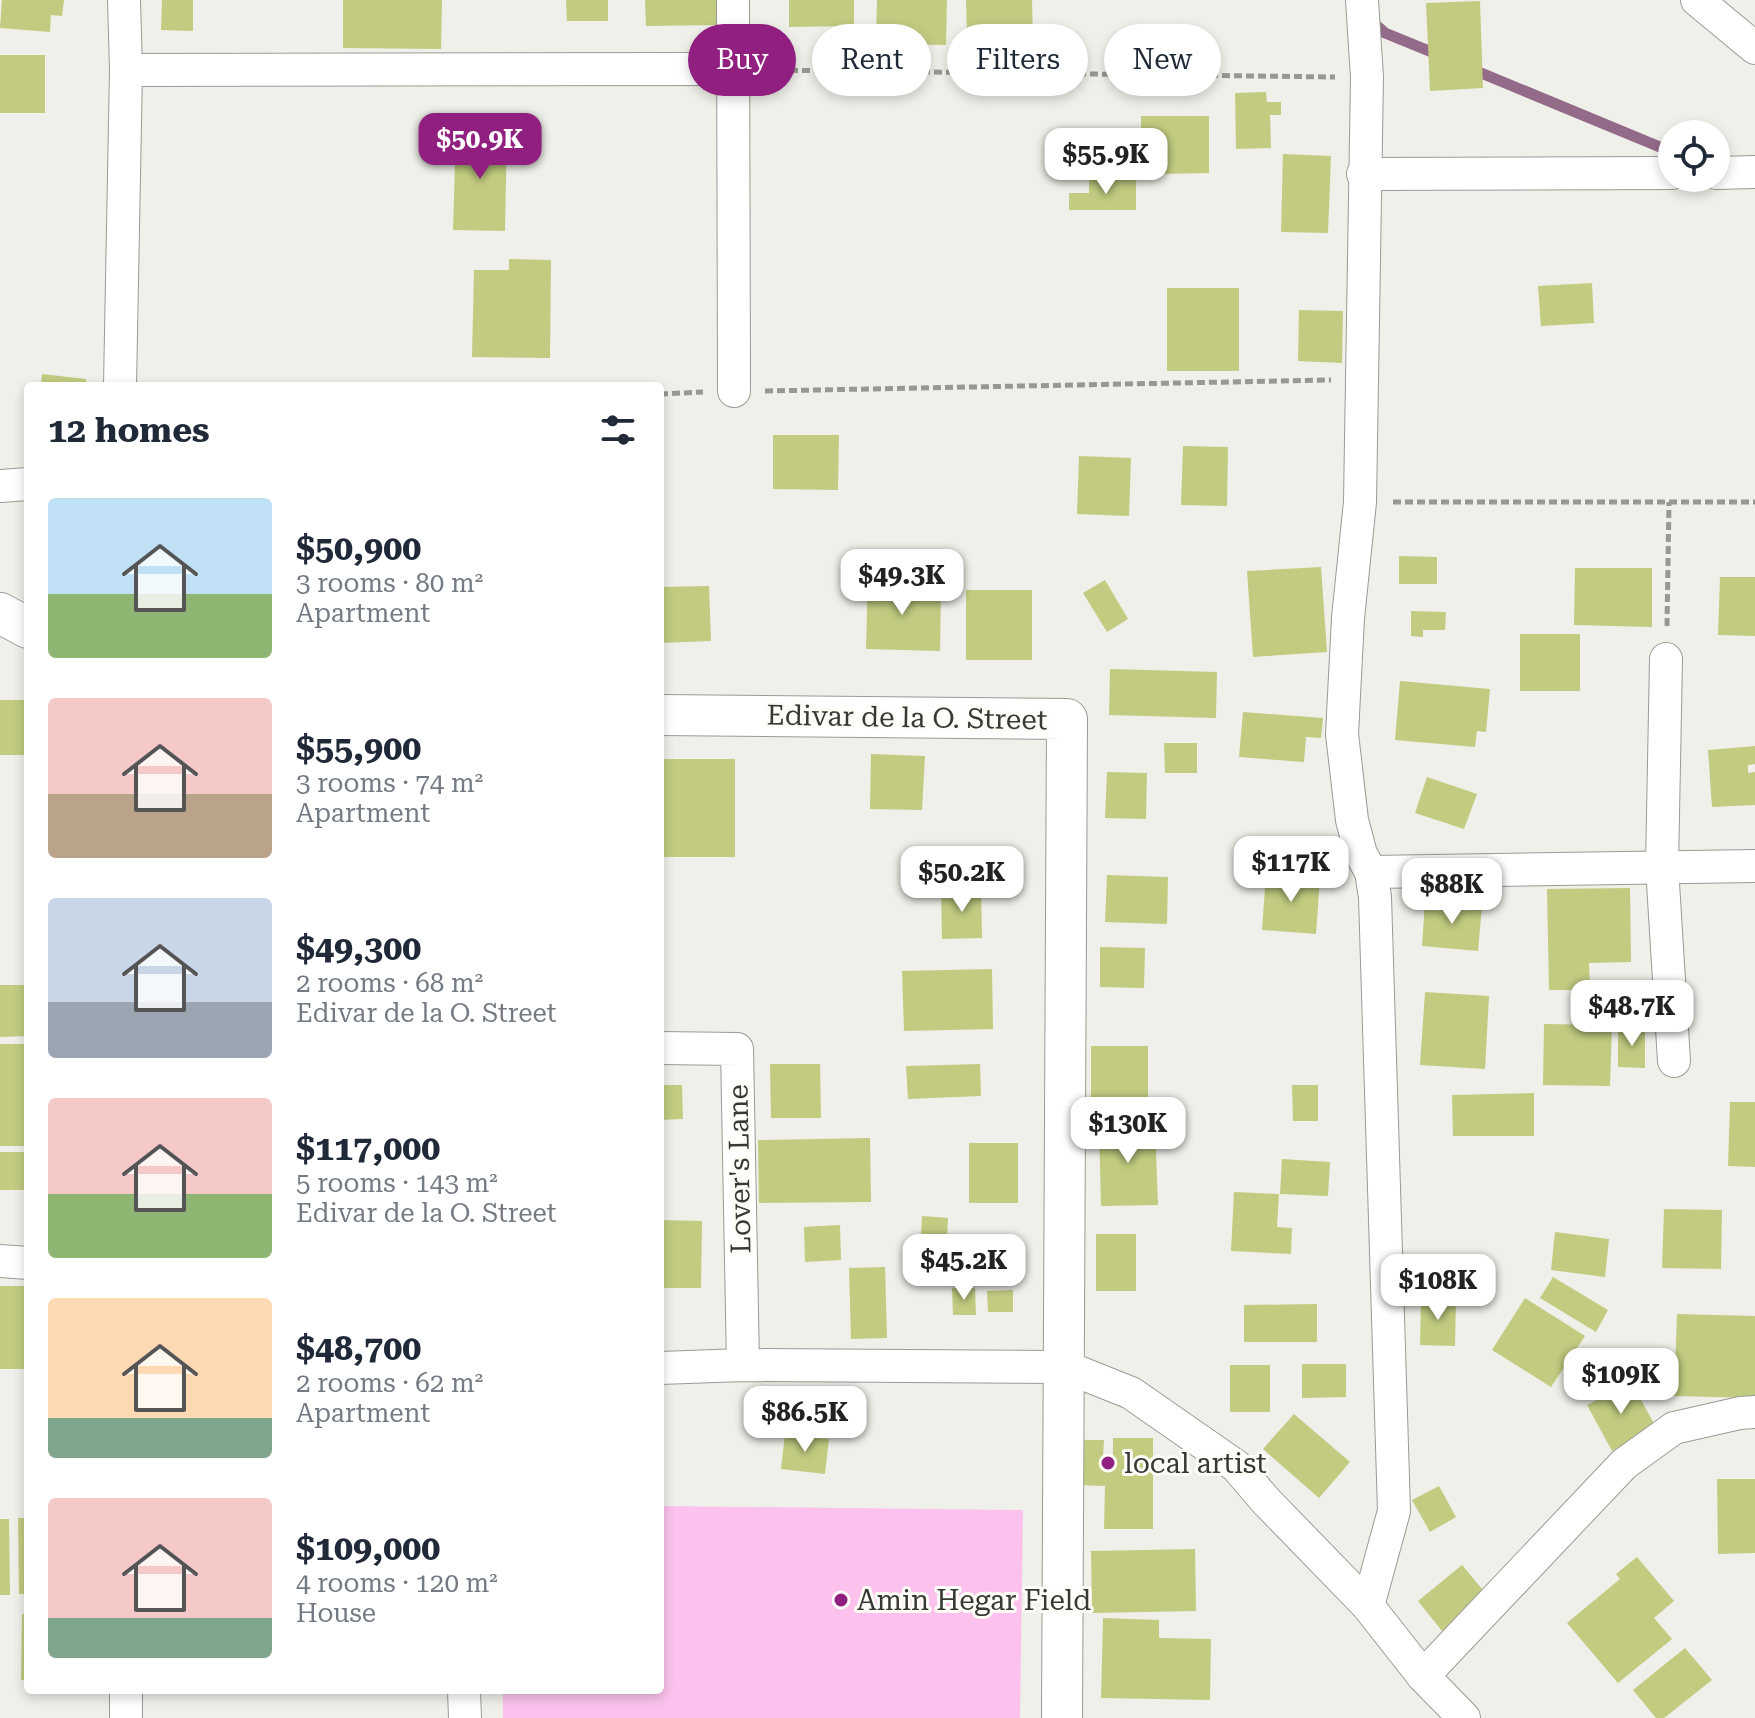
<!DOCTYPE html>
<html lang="en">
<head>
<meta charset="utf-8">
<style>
  :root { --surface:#fff; --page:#f6f6f7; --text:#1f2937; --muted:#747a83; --accent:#911f7f }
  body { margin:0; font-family:"Roboto Serif",serif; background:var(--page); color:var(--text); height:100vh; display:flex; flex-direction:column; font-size:30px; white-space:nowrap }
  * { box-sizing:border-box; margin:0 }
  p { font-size:26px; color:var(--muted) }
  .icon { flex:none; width:44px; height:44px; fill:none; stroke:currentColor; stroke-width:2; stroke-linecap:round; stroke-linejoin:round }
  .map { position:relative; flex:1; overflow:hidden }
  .sheet { position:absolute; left:24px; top:382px; width:640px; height:1312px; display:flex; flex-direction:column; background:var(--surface); border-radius:8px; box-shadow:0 4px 12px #0003 }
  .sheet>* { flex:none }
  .hud { position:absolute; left:688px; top:24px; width:760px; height:72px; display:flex; gap:16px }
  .controls { position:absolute; left:1658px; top:120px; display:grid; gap:16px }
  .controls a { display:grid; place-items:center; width:72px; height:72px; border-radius:50%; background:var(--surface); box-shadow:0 4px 12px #0003; font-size:40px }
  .price { position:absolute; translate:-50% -68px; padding:0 18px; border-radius:16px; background:#fff; color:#222; font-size:26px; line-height:52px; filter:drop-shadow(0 2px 4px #0008) }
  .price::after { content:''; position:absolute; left:50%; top:48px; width:24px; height:18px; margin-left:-12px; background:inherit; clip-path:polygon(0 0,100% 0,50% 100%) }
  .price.on { background:var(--accent); color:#fff }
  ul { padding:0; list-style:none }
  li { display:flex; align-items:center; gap:24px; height:200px; padding:0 24px }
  li span { display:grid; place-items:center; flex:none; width:224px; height:160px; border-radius:8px; color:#555 }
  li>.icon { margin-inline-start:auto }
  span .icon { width:96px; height:96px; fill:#fffc; stroke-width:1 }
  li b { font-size:34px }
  h2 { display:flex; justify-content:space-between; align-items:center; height:96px; padding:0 24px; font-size:34px }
  .tag { padding:0 28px; border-radius:36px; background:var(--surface); box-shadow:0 4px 12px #0003; font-size:28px; line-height:72px }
  .tag.on { background:var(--accent); color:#fff }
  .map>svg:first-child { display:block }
  .green { fill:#fcc2ed }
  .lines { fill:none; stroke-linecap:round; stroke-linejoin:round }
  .stream { stroke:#946a89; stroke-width:11 }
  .building { fill:#c2cb80 }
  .minor-casing { stroke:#9a9b95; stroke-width:34 }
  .tertiary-casing { stroke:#9a9b95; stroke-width:42 }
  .path { stroke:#979893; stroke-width:5; stroke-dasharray:8 4; stroke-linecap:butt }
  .minor { stroke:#fff; stroke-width:32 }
  .tertiary { stroke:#fff; stroke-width:40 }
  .poi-dot { fill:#911f7f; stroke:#fcfdf7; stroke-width:3 }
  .labels { text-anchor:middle; stroke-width:6; stroke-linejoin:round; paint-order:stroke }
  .street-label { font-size:28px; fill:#383836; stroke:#fcfdf7 }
  .poi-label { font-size:28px; fill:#383836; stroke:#fcfdf7; text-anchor:start }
</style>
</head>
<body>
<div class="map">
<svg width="1755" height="1718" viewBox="0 0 1755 1718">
  <rect width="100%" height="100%" fill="#eff0e9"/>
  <!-- green -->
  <polygon class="green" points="660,1506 1023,1510 1020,1718 503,1718 503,1690 660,1690"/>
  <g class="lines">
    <!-- stream -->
    <g class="stream">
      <polyline points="1370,20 1385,33 1439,55"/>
      <polyline points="1469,68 1672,152"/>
    </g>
  </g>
  <!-- building -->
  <g class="building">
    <polygon points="2,0 64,0 62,16 51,15 50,32 0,28"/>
    <polygon points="162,0 193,0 193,31 161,30"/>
    <polygon points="343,0 442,0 441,49 343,48"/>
    <polygon points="566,0 608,0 608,21 567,21"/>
    <polygon points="645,0 719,0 719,25 646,26"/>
    <polygon points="789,0 854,0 854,26 789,27"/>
    <polygon points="877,0 947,0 946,45 876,44"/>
    <polygon points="966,0 1032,0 1033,37 967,38"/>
    <polygon points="1480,1 1483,88 1430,91 1426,3"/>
    <rect x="0" y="55" width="45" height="58"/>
    <polygon points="1266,92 1267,102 1281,102 1281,115 1270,115 1271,148 1236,149 1235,93"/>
    <polygon points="1141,116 1209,116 1209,173 1160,174 1160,145 1141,145"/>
    <polygon points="456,130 507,131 505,231 453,230"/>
    <polygon points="1283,154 1331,156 1328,233 1281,232"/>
    <polygon points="1089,179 1136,179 1136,210 1069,210 1069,193 1089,193"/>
    <polygon points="509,259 551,260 550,358 472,357 474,270 509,270"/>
    <polygon points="1592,283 1594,323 1541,326 1538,286"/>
    <rect x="1167" y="288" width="72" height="83"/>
    <polygon points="1299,310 1343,311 1342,363 1298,361"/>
    <polygon points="42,374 86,379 86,386 41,386"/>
    <polygon points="773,435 839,435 838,490 773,489"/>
    <polygon points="1183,446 1228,447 1227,506 1181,505"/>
    <polygon points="1079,456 1131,458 1129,516 1077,514"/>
    <polygon points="1399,556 1437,557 1437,584 1399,584"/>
    <polygon points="1321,567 1327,652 1253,657 1247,571"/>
    <polygon points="1575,568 1652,568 1652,627 1574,625"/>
    <polygon points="868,574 892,575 892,590 941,591 940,651 866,649"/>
    <polygon points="1720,577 1755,577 1755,636 1718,635"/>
    <polygon points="1105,580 1128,619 1107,632 1083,593"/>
    <polygon points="709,586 711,641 660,643 660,587"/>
    <rect x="966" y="590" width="66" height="70"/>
    <polygon points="1411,611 1446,612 1445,630 1423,630 1423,637 1411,636"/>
    <rect x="1520" y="634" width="60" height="57"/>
    <polygon points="1110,669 1217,672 1216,718 1109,715"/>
    <polygon points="1400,681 1490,689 1486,732 1477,731 1475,747 1395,740"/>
    <rect x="0" y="700" width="28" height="55"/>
    <polygon points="1243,712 1323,718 1321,738 1306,737 1304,762 1239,757"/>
    <polygon points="1164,743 1197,743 1197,773 1165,773"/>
    <polygon points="1755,746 1755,764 1748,765 1748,773 1755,772 1755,805 1712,807 1708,750"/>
    <polygon points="871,754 925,756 922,810 870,809"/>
    <rect x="663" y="759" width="72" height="98"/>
    <polygon points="1107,772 1147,773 1146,819 1105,818"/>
    <polygon points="1427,777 1477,794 1464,829 1415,813"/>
    <polygon points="1266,874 1320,878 1316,934 1262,930"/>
    <polygon points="1107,875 1168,877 1167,924 1105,922"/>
    <polygon points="1630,888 1631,962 1589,963 1590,990 1549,990 1547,889"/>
    <polygon points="981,890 982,938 942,939 941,891"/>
    <polygon points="1425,901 1482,906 1478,951 1422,946"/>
    <polygon points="1100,947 1145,948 1144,988 1100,987"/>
    <polygon points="992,969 993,1029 904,1031 902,971"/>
    <polygon points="0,985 28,985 28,1036 0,1037"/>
    <polygon points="1425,992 1489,996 1485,1069 1420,1065"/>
    <polygon points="1544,1024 1612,1025 1610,1086 1543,1085"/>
    <polygon points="1618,1029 1645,1030 1645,1068 1618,1067"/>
    <rect x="0" y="1044" width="28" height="102"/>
    <rect x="1091" y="1046" width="57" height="59"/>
    <polygon points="770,1064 820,1064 821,1118 771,1118"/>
    <polygon points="980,1064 981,1096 908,1099 906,1066"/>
    <polygon points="660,1085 682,1085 683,1119 660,1120"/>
    <polygon points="1292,1085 1318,1085 1318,1121 1293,1121"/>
    <polygon points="1534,1093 1534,1136 1453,1136 1452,1095"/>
    <polygon points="1730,1102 1755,1102 1755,1167 1728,1166"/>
    <polygon points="1155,1124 1158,1205 1101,1206 1099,1126"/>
    <polygon points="870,1138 871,1202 759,1203 758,1140"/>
    <rect x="969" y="1143" width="49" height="60"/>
    <rect x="0" y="1152" width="28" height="38"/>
    <polygon points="1282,1159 1330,1162 1328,1196 1280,1194"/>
    <polygon points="1234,1192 1279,1194 1277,1227 1292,1228 1291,1254 1231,1251"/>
    <polygon points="1664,1209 1722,1210 1721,1269 1662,1268"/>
    <polygon points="922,1216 948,1218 947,1237 921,1236"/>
    <polygon points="660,1220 702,1221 701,1288 660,1288"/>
    <polygon points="840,1225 841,1260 805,1262 804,1227"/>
    <polygon points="1555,1232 1609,1239 1605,1277 1551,1270"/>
    <rect x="1096" y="1234" width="40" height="57"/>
    <polygon points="885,1267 887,1338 851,1339 849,1268"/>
    <polygon points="1553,1277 1608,1310 1596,1332 1540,1298"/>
    <rect x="0" y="1286" width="28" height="83"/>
    <polygon points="952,1288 975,1288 976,1315 953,1315"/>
    <polygon points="1013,1290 1013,1312 988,1312 987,1291"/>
    <polygon points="1525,1298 1585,1336 1551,1387 1492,1350"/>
    <polygon points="1421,1299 1456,1299 1455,1346 1420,1345"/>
    <polygon points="1317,1304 1317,1342 1244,1342 1244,1305"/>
    <polygon points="1677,1314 1755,1316 1755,1398 1674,1396"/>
    <polygon points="1302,1364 1346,1364 1346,1397 1302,1398"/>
    <rect x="1230" y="1365" width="40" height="47"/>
    <polygon points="1631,1382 1656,1427 1612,1451 1587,1405"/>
    <polygon points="1294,1414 1350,1462 1319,1498 1263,1449"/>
    <polygon points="785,1434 829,1439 825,1474 781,1469"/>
    <polygon points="1113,1438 1153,1438 1153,1529 1104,1529 1105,1486 1077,1485 1077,1440 1104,1440 1103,1457 1113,1458"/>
    <polygon points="1717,1479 1755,1479 1755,1553 1718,1554"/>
    <polygon points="1439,1486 1456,1517 1430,1532 1412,1500"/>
    <polygon points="18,1518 28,1518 28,1594 19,1594"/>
    <polygon points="0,1519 9,1519 10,1595 0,1595"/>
    <polygon points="1195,1549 1196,1611 1092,1613 1091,1551"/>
    <polygon points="1637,1557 1674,1601 1654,1618 1672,1639 1618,1683 1567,1623 1620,1579 1616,1574"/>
    <polygon points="1462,1565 1487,1595 1442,1631 1418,1601"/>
    <polygon points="22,1614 28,1614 28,1680 21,1680"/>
    <polygon points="1103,1618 1159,1620 1159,1638 1211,1639 1210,1700 1101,1698"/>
    <polygon points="1685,1648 1712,1680 1664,1718 1656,1718 1633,1690"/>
  </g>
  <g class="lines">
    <!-- minor casing -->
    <g class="minor-casing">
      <g id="minor">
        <polyline points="733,0 734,391"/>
        <polyline points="1362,0 1367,77 1360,502 1348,618 1342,734 1352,820 1361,854 1371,872 1375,897 1394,1511 1368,1606"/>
        <polyline points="1697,0 1755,48"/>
        <polyline points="126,70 733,69"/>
        <polyline points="1716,173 1755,172"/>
        <polyline points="1363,174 1672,173"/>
        <polyline points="120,386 126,70 124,0"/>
        <polyline points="0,486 28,484"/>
        <polyline points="1666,659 1662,867 1674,1061"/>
        <polyline points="1371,872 1755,866"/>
        <polyline points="660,1048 737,1049 743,1365"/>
        <polyline points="0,1261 28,1263"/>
        <polyline points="660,1368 743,1365 1066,1367 1131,1393 1236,1466 1266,1501 1368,1606 1423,1676 1464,1718"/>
        <polyline points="1423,1676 1624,1464 1674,1428 1740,1413 1755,1412"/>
        <polyline points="126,1690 126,1718"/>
        <polyline points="464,1690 465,1718"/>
      </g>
    </g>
    <!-- tertiary casing -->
    <g class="tertiary-casing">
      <g id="tertiary">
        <polyline points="0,613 28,628"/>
        <polyline points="660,715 1067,719 1062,1718"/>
      </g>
    </g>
    <!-- path -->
    <g class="path">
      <polyline points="766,70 1335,77"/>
      <polyline points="765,391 1331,380"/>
      <polyline points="660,394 703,392"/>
      <polyline points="1393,502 1755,502"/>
      <polyline points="1667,626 1669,502"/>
    </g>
    <!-- minor -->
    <use href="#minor" class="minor"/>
    <!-- tertiary -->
    <use href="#tertiary" class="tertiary"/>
  </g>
  <!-- markers -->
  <g class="poi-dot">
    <circle cx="1108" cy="1463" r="8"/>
    <circle cx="841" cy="1600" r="8"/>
  </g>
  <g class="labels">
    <!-- street labels -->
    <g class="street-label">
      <text transform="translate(907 717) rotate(1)" y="10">Edivar de la O. Street</text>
      <text transform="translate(739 1169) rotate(-91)" y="10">Lover's Lane</text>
    </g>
    <!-- poi labels -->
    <g class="poi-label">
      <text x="1124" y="1473">local artist</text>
      <text x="857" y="1610">Amin Hegar Field</text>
    </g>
  </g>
</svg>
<div class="controls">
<a><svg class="icon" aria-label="locate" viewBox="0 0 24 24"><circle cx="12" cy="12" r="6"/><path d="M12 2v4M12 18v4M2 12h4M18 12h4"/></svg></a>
</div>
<b class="price on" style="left:480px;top:181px">$50.9K</b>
<b class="price" style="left:1106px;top:196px">$55.9K</b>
<b class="price" style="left:902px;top:617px">$49.3K</b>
<b class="price" style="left:1291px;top:904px">$117K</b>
<b class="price" style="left:962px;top:914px">$50.2K</b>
<b class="price" style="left:1452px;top:926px">$88K</b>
<b class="price" style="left:1632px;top:1048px">$48.7K</b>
<b class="price" style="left:1128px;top:1165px">$130K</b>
<b class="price" style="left:964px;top:1302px">$45.2K</b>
<b class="price" style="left:1438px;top:1322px">$108K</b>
<b class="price" style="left:1621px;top:1416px">$109K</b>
<b class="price" style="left:805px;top:1454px">$86.5K</b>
<div class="hud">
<a class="tag on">Buy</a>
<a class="tag">Rent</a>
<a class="tag">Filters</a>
<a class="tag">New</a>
</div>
<section class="sheet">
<h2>12 homes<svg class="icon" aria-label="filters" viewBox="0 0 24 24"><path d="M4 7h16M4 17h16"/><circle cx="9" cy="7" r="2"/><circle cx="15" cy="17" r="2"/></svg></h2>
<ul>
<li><span style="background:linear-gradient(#bfe0f5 60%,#8fb573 0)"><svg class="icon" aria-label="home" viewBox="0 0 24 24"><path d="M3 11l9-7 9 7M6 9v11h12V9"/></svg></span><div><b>$50,900</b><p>3 rooms · 80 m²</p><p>Apartment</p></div></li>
<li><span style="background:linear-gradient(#f6c9c9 60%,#b9a48a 0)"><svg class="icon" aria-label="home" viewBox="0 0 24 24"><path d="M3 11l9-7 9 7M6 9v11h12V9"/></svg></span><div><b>$55,900</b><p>3 rooms · 74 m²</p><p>Apartment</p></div></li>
<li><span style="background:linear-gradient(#c9d6e8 65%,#9aa5b1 0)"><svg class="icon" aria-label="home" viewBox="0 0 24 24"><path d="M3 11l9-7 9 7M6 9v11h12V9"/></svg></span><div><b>$49,300</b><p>2 rooms · 68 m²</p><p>Edivar de la O. Street</p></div></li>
<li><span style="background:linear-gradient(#f6c9c9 60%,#8fb573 0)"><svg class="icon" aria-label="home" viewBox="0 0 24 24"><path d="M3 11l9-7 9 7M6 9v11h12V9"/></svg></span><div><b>$117,000</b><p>5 rooms · 143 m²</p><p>Edivar de la O. Street</p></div></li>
<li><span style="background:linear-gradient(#ffd9b3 75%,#7fa58c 0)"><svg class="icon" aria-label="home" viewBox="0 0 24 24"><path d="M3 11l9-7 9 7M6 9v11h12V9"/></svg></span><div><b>$48,700</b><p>2 rooms · 62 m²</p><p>Apartment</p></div></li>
<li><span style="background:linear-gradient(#f6c9c9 75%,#7fa58c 0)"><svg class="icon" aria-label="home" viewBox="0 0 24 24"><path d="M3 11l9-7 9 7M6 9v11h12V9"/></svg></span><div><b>$109,000</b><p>4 rooms · 120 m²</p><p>House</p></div></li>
</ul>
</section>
</div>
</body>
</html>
